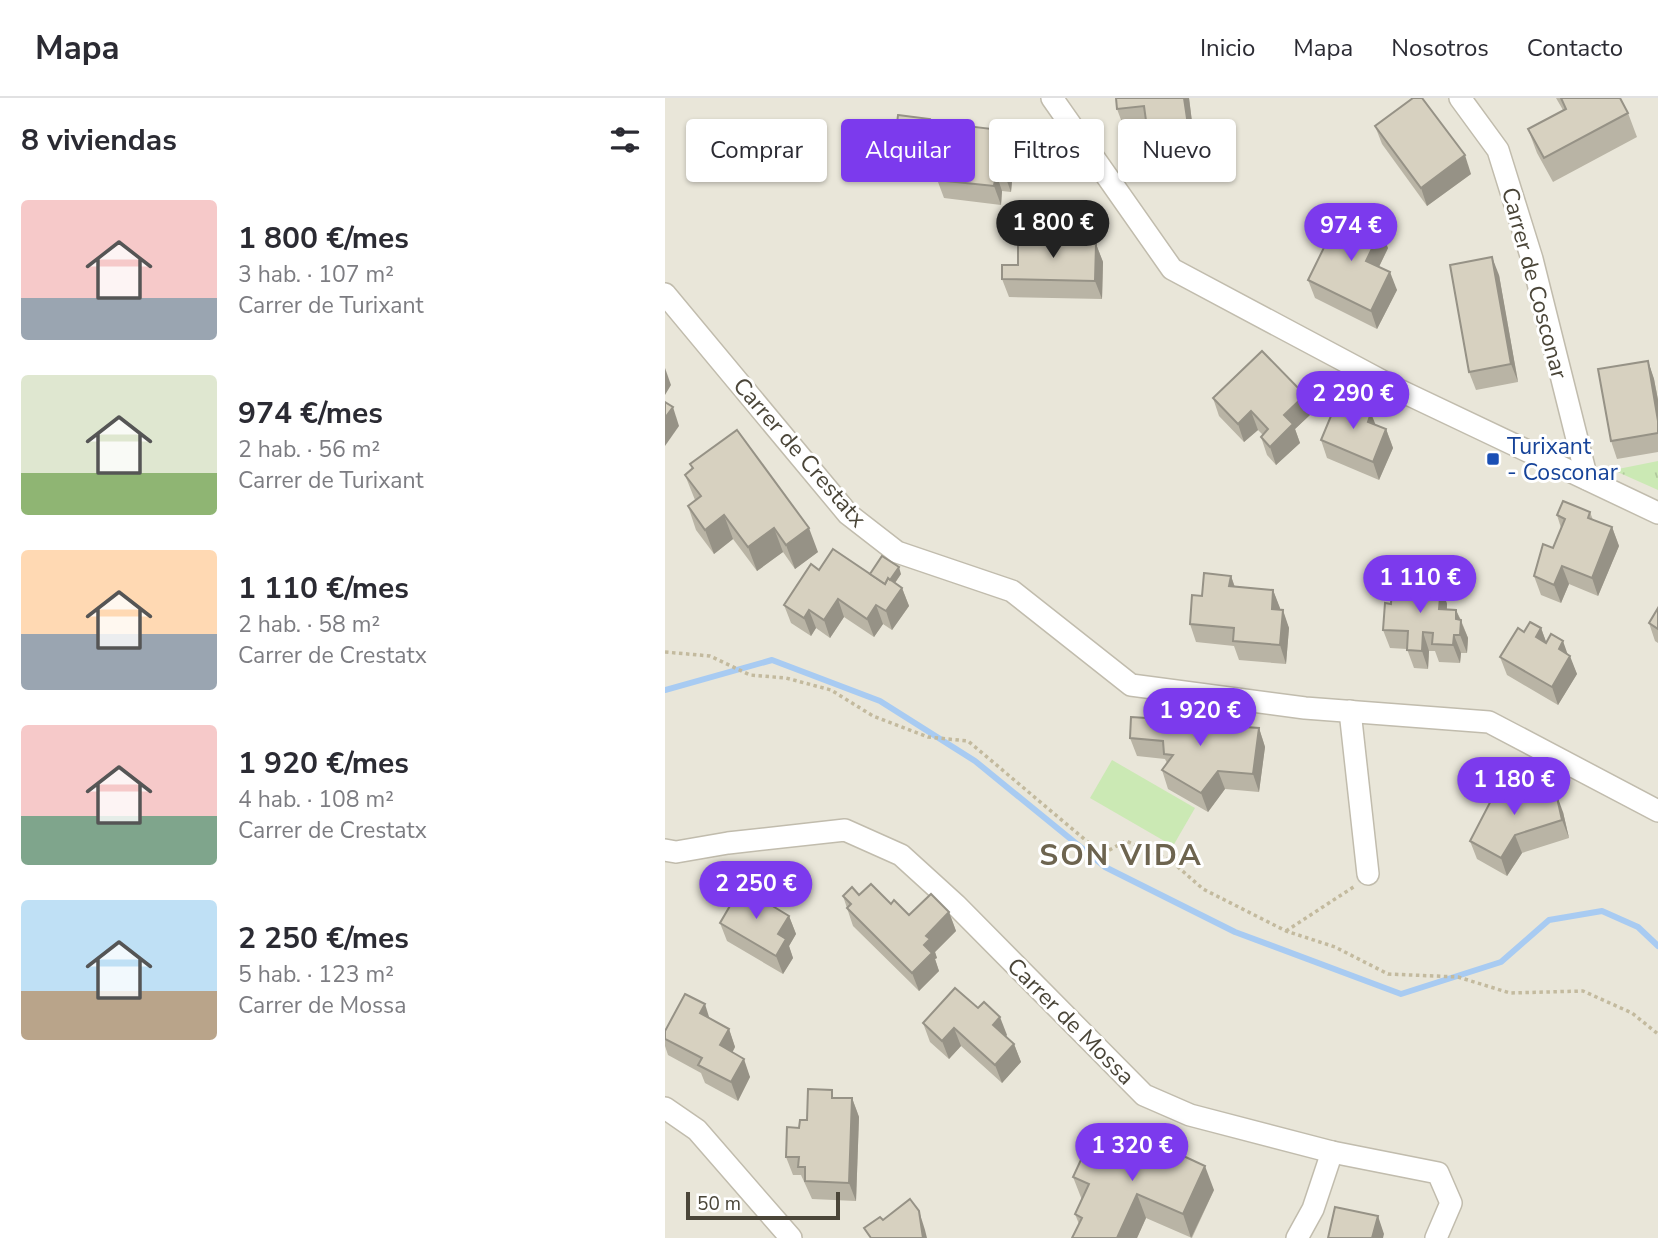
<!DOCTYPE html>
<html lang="es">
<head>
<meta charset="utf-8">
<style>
  :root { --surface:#fff; --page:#f2f2f3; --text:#2b2b33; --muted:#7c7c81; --line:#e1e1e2; --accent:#7c3aed }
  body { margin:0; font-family:"Nunito Sans",sans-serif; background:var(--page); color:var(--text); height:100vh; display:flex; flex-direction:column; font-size:26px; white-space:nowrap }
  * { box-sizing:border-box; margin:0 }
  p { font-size:23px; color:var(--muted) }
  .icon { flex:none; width:38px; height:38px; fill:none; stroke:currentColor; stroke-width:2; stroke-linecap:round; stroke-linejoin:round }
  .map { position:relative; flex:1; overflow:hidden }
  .drawer { display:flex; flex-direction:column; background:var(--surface); width:665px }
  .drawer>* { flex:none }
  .guide { position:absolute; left:21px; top:21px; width:665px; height:63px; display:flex; gap:14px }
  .scale { position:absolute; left:21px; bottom:18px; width:154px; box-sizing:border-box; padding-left:7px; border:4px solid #4a4538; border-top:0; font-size:19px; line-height:24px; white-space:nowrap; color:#4a4538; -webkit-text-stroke:5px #fff; paint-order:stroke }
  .price { position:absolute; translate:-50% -60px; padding:0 16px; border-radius:24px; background:var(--accent); color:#fff; font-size:23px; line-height:46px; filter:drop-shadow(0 2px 4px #0008) }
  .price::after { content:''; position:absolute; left:50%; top:42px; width:21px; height:16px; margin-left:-10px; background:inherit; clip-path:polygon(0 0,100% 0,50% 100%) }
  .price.current { background:#222; color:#fff }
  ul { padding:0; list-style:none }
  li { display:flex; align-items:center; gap:21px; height:175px; padding:0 21px }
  li span { display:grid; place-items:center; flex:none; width:196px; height:140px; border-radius:7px; color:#555 }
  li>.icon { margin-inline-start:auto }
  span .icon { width:84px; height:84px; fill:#fffc; stroke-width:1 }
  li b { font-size:30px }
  h2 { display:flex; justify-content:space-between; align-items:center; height:84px; padding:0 21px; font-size:30px }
  .pill { padding:0 24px; border-radius:7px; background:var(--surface); box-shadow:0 2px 5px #0004; font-size:24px; line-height:63px }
  .pill.current { background:var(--accent); color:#fff }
  header { display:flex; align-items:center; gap:42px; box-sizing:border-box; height:98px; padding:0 35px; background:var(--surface); border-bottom:2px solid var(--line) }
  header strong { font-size:33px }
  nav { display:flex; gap:38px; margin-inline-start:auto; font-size:24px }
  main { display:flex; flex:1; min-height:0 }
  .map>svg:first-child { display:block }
  .residential { fill:#e9e6d9 }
  .grass { fill:url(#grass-tufts) }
  .pitch { fill:#cbe9b4 }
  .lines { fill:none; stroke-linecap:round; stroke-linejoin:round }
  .stream { stroke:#a8cbf2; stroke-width:6 }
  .street-casing { stroke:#c1bcad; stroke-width:24 }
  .path { stroke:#c3ba9e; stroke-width:3.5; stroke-dasharray:3.5 3.5; stroke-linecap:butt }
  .street { stroke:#fff; stroke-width:21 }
  .wall { fill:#b9b4a5 }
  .shaded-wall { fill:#969286 }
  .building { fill:#d7d1c0; stroke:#969286; stroke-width:2 }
  .transit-dot { fill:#1a4fb4; stroke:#fff; stroke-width:2.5 }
  .labels { text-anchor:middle; stroke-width:6; stroke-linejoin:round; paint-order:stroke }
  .street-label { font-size:23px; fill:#4a4538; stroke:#fff }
  .transit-label { font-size:23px; fill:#164399; stroke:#fff; text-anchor:start }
  .district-label { font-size:30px; font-weight:bold; letter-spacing:2px; fill:#6d644f; stroke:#fff }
</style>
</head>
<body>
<header>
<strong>Mapa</strong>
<nav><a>Inicio</a><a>Mapa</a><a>Nosotros</a><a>Contacto</a></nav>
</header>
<main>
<section class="drawer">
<h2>8 viviendas<svg class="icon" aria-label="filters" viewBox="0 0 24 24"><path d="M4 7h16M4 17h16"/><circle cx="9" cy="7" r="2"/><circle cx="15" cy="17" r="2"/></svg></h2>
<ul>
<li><span style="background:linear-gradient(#f6c9c9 70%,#9aa5b1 0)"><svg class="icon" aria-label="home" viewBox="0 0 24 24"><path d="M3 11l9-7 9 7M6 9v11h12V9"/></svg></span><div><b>1 800 €/mes</b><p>3 hab. · 107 m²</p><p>Carrer de Turixant</p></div></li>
<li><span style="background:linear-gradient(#dfe7d0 70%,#8fb573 0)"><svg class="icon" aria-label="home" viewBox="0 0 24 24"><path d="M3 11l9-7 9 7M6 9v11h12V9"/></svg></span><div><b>974 €/mes</b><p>2 hab. · 56 m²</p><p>Carrer de Turixant</p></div></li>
<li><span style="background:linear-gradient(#ffd9b3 60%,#9aa5b1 0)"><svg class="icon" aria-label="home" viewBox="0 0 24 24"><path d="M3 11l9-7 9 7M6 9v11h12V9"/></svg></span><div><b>1 110 €/mes</b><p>2 hab. · 58 m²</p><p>Carrer de Crestatx</p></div></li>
<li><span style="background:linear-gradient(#f6c9c9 65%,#7fa58c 0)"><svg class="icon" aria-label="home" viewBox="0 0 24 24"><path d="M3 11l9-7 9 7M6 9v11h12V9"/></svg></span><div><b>1 920 €/mes</b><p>4 hab. · 108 m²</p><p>Carrer de Crestatx</p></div></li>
<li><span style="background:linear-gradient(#bfe0f5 65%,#b9a48a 0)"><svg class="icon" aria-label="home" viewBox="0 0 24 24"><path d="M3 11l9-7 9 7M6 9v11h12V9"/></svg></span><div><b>2 250 €/mes</b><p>5 hab. · 123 m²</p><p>Carrer de Mossa</p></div></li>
</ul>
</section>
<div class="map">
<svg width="993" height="1140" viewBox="0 0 993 1140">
  <defs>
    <pattern id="grass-tufts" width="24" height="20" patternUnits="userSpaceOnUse" patternTransform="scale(1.75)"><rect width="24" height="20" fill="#cbe9b4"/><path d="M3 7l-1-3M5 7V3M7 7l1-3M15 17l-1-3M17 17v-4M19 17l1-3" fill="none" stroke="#b0c99c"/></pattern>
  </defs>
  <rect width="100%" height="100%" fill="#f5f3eb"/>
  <!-- residential -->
  <rect class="residential" x="0" y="0" width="993" height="1140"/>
  <!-- grass -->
  <polygon class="grass" points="993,363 993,392 948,372"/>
  <!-- pitch -->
  <polygon class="pitch" points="447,662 530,710 508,748 425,700"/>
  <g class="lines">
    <!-- stream -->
    <polyline class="stream" points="0,592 107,562 215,603 310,663 440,769 570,834 736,896 836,864 884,822 937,813 973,829 993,848"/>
    <!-- street casing -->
    <g class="street-casing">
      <g id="street">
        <polyline points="387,0 507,171 734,292 993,415"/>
        <polyline points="795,0 833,52 867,161 922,381"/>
        <polyline points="0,196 183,416 232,454 347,493 466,587 640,610 824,624 993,713"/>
        <polyline points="685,613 703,776"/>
        <polyline points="0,752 11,754 63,745 180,732 236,757 291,807 479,997 525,1017 667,1054 773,1075 786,1105 771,1140"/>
        <polyline points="0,1010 32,1032 126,1140"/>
        <polyline points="632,1140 648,1111 667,1054"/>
      </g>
    </g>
    <!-- path -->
    <g class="path">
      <polyline points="0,554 45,558 85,577 121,580 166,592 208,618 263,639 303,643 437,756 461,743 505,762 538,791 621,833 670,849 723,876 793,879 845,895 918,893 967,915 993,936"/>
      <polyline points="621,833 690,788"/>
    </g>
    <!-- street -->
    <use href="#street" class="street"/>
  </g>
  <!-- wall -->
  <g class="wall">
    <polygon points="451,0 524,0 533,72 492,78 486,59 481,27 459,30 452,11"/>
    <polygon points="891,0 955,0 963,15 972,39 888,84 872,55 863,31 898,12"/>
    <polygon points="265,21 272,38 299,25 301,32 344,33 350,51 346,94 337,93 336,107 279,100 273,84 235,80 228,61"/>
    <polygon points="710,28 806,76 762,108 717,46"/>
    <polygon points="399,134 404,145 431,146 438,164 437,201 344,199 337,181 353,167 367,144"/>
    <polygon points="723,150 714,169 732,192 712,231 650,200 643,182"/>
    <polygon points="834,177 853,284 811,292 804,274"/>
    <polygon points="983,263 989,281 993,302 993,354 952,361 946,343"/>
    <polygon points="640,297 646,316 630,331 635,345 611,367 602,357 596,339 598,337 593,332 579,344 554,318 548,300"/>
    <polygon points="711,327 721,331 728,350 714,382 662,360 656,342"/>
    <polygon points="25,366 153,454 130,471 118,454 92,473 68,441 49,456 31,432 23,408 30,402 20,377 27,371"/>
    <polygon points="925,414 928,422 947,429 954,448 933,498 904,486 896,505 876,497 869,478 888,450 896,430 892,417"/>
    <polygon points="154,472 205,476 236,476 230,485 237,490 244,508 227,532 218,526 209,539 179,519 165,540 151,530 146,538 126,525 119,507"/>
    <polygon points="566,478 570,489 608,492 615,511 624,530 621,566 574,562 569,548 531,544 525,526 537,498"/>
    <polygon points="776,488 782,506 782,511 791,512 796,522 803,540 802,555 796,555 795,565 774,564 770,553 764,553 763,571 749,570 742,551 725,550 718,532 726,506"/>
    <polygon points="993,510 993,545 990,543 984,525"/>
    <polygon points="876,530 881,544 903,556 912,576 893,607 842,577 835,559 859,534"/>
    <polygon points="528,623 532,633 594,630 600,649 594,694 560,691 543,714 503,691 497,672 502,665 500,661 472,658 465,640"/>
    <polygon points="865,702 898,714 904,740 857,755 842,778 812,761 805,743"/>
    <polygon points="194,797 244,817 284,814 291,833 270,854 272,860 270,861 274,873 254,893 188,828 178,798"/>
    <polygon points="124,818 131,836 124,848 128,860 118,876 62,843 55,825"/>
    <polygon points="45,921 64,931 70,949 67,955 85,979 73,1003 40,985 36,975 3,957 0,948 0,933"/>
    <polygon points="258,925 342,937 341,938 349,946 356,964 337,985 296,948 284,961 265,944"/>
    <polygon points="170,1000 187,1000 194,1019 191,1103 147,1101 136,1077 128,1077 121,1059 134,1030 142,1022"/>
    <polygon points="441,1063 549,1092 527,1140 481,1120 472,1140 407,1140 414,1126 410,1116 417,1102 408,1079"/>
  </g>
  <!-- shaded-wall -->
  <g class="shaded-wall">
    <polygon points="519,0 524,0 533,72 527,54"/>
    <polygon points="265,21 272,39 270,57 263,39"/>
    <polygon points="344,33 350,51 346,94 339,75"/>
    <polygon points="800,57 806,76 762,108 756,90"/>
    <polygon points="331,75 337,93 336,107 329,88"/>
    <polygon points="716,132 723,150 708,181 701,163"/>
    <polygon points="399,134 406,152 399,145"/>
    <polygon points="431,146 438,164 437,201 430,183"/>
    <polygon points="827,159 834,177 853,284 846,266"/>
    <polygon points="725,174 732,192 712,231 706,213"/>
    <polygon points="983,263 989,281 993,302 993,323"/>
    <polygon points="0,270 6,287 0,297"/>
    <polygon points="640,297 646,316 630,331 635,345 611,367 605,349 619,317"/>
    <polygon points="8,309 14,328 0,348 0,320"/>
    <polygon points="586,313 593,332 579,344 573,326"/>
    <polygon points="706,315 713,333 703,324"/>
    <polygon points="721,331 728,350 714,382 708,364"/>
    <polygon points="59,417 68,441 49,456 40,432"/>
    <polygon points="947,429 954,448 933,498 927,480"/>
    <polygon points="109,430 118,454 92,473 83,449"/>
    <polygon points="144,430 153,454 130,471 121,447"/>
    <polygon points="897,468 904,486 896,505 889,487"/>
    <polygon points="234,469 236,476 223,495 221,488"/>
    <polygon points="566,478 572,496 564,488"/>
    <polygon points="776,488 782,506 781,529 774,511"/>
    <polygon points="237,490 244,508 227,532 221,513"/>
    <polygon points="608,492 615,510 613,529 607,511"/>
    <polygon points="173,501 179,519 165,540 159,522"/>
    <polygon points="211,507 218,526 209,539 202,521"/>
    <polygon points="144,512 151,530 146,538 139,520"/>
    <polygon points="618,512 624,530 621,566 615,547"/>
    <polygon points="791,512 803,540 802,555 795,537 791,521"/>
    <polygon points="876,530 883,549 871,539"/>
    <polygon points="758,534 764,553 763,571 757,553"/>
    <polygon points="789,537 796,555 795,565 788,547"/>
    <polygon points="898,543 904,560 905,558 912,576 893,607 887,589 894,551"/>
    <polygon points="594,630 600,649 594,694 588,676"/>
    <polygon points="553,673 560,691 543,714 536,695"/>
    <polygon points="891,695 898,714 904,740 897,722"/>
    <polygon points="850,737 857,755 842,778 836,760"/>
    <polygon points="284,814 291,833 270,854 272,860 270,861 274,873 254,893 247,875 259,847 261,838"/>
    <polygon points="124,818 131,836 124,848 128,860 118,876 111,858 113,836"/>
    <polygon points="40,906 46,925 35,915"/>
    <polygon points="335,919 342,937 335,945 328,927"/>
    <polygon points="289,930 296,948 284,961 277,943"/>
    <polygon points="64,931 70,949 61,966 55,947"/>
    <polygon points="349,946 356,964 337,985 330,967"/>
    <polygon points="79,961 85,979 73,1003 66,984"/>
    <polygon points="187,1000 194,1019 191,1103 184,1085"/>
    <polygon points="540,1068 549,1092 526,1140 518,1116"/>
    <polygon points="472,1096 481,1120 472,1140 452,1140"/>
    <polygon points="254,1113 260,1132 262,1140 258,1140"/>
    <polygon points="713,1118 719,1136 718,1140 707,1140"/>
  </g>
  <!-- building -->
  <g class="building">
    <polygon points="451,0 519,0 527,54 486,59 479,8 452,11"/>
    <polygon points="748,0 757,0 800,57 756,90 710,28"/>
    <polygon points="896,0 955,0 963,15 879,60 863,31 901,11"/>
    <polygon points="233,17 265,21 263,39 271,40 273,22 299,25 298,33 301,33 302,28 344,33 339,75 331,75 329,88 272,82 274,67 228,61"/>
    <polygon points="677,113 716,132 701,163 725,174 706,213 643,182"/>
    <polygon points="367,133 399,134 399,145 431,146 430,183 337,181 337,167 353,167 353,143 367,144"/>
    <polygon points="827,159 846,266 804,274 785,167"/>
    <polygon points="597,253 640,297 619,317 628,326 605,349 596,339 603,331 586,313 573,326 548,300"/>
    <polygon points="983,263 993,323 993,335 946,343 933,271"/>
    <polygon points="673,301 706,315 703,324 721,331 708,364 656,342"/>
    <polygon points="0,304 8,309 0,320"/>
    <polygon points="72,332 144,430 121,447 109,430 83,449 59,417 40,432 23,408 36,398 20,377 28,370 25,366"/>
    <polygon points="898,403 925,414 923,420 947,429 927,480 897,468 889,487 869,478 878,446 888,450 900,421 892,417"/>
    <polygon points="168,451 220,486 223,480 237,490 221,513 211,507 202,521 173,501 159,522 144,512 139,520 119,507 146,466 154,472"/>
    <polygon points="217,458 234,469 225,482 223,480 220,486 205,476"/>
    <polygon points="539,475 566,478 564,488 608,492 607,511 618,512 615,547 568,543 569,530 525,526 527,497 537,498"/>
    <polygon points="727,485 776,488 774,511 791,512 791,521 796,522 795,537 789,537 788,547 767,546 768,535 758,534 757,553 742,552 743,533 718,532 720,505 726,506"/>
    <polygon points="993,510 993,531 984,525"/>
    <polygon points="865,524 876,530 871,539 881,545 886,536 898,543 894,551 905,558 887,589 835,559 853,530 859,534"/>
    <polygon points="466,619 528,623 528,633 536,633 537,626 594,630 588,676 553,673 536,695 497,672 508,657 499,656 498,643 465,640"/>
    <polygon points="858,682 863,702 891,695 897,722 850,737 836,760 805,743 833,689"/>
    <polygon points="206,786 226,806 229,802 244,817 266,796 284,814 261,838 265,841 259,847 267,855 247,875 182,810 186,806 178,798 187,789 194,797"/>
    <polygon points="76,789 124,818 113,836 121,841 111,858 55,825"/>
    <polygon points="290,890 313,910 319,904 335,919 328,927 349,946 330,967 289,930 277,943 258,925"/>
    <polygon points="20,896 40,906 35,915 64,931 55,947 79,961 66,984 33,967 37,960 0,941 0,933"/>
    <polygon points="143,991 167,992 167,1000 187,1000 184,1085 140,1083 140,1069 133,1069 134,1059 121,1059 122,1029 134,1030 135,1022 142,1022"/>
    <polygon points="456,1029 540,1068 518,1116 472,1096 452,1140 407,1140 417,1120 410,1116 424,1086 408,1079 420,1053 441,1063"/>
    <polygon points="245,1101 254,1113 258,1140 206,1140 199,1130 215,1119 218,1122"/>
    <polygon points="670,1109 713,1118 707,1140 663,1140"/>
  </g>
  <!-- markers -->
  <rect class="transit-dot" x="821" y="354" width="14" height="14" rx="3.5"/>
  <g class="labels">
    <!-- street labels -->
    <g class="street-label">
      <text transform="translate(870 185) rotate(75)" y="8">Carrer de Cosconar</text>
      <text transform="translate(135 354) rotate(49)" y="8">Carrer de Crestatx</text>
      <text transform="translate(406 923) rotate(45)" y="8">Carrer de Mossa</text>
    </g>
    <!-- transit labels -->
    <g class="transit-label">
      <text x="842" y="356">Turixant<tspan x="842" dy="26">- Cosconar</tspan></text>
    </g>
    <!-- district labels -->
    <g class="district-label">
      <text x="456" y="767">SON VIDA</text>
    </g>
  </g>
</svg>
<div class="scale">50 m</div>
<b class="price current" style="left:388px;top:162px">1 800 €</b>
<b class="price" style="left:686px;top:165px">974 €</b>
<b class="price" style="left:688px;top:333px">2 290 €</b>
<b class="price" style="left:755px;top:517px">1 110 €</b>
<b class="price" style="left:535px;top:650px">1 920 €</b>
<b class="price" style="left:849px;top:719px">1 180 €</b>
<b class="price" style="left:91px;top:823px">2 250 €</b>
<b class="price" style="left:467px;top:1085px">1 320 €</b>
<div class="guide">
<a class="pill">Comprar</a>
<a class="pill current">Alquilar</a>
<a class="pill">Filtros</a>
<a class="pill">Nuevo</a>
</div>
</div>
</main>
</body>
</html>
